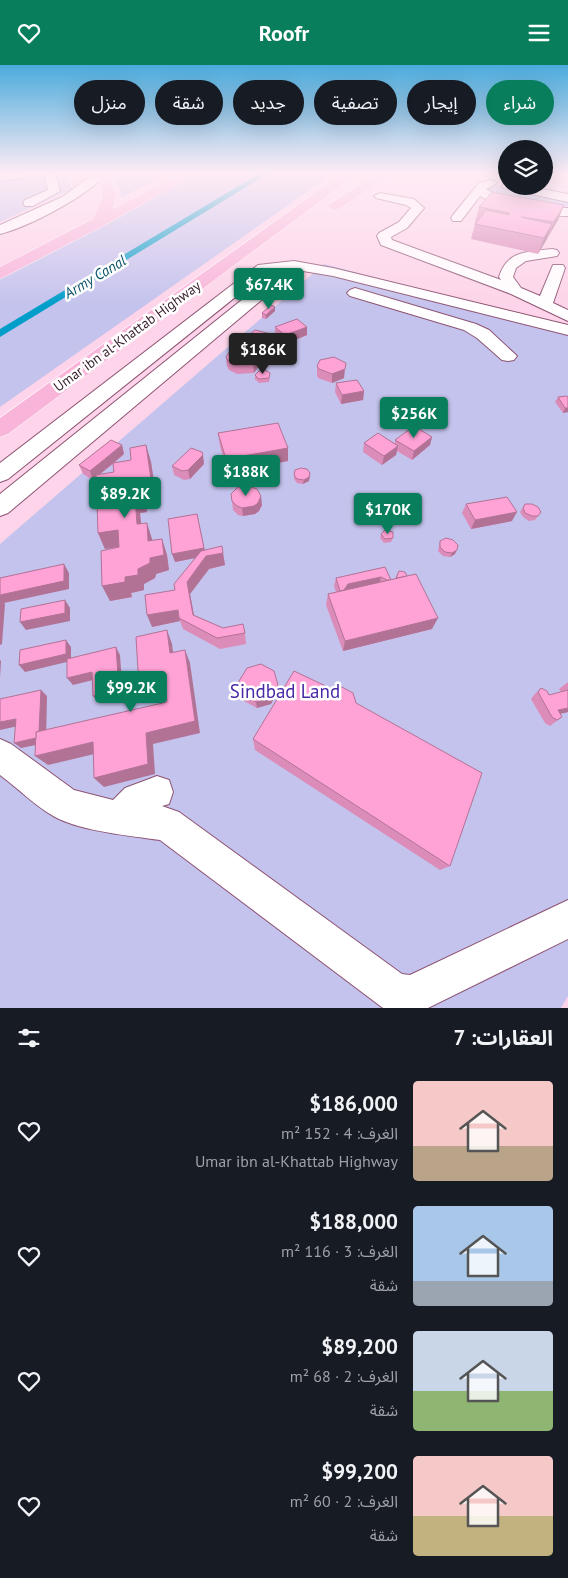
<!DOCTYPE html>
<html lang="ar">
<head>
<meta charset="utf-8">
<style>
  :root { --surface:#171b24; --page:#20242c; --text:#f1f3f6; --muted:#9ea1a6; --accent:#087e5c }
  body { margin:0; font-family:"PT Sans","Noto Sans Arabic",sans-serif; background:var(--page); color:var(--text); direction:rtl; height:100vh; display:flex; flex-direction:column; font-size:19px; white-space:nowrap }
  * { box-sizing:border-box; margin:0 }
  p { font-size:16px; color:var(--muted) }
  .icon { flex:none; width:28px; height:28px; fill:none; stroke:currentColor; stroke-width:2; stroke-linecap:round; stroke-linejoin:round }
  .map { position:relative; height:943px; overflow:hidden; direction:ltr }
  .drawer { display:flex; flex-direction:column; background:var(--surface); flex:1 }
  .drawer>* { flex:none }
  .guide { position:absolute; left:15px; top:15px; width:539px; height:45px; direction:rtl; display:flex; gap:10px }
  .tools { position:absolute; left:498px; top:75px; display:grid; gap:10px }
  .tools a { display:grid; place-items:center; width:55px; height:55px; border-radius:50%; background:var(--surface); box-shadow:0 5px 20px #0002; font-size:25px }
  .price { position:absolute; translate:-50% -42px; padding:0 11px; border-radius:5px; background:var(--accent); color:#fff; font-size:16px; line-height:32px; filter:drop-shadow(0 1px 2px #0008) }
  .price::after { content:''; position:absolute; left:50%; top:30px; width:15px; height:11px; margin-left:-8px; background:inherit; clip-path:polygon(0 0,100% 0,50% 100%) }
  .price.on { background:#222; color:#fff }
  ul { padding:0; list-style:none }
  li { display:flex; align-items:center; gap:15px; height:125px; padding:0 15px }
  li span { display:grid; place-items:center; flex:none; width:140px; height:100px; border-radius:5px; color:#555 }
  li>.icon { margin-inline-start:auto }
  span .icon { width:60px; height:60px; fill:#fffc; stroke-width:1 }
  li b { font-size:21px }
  h2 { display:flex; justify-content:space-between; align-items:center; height:60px; padding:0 15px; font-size:21px }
  .pill { padding:0 18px; border-radius:22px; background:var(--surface); box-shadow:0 5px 20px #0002; font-size:18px; line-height:45px }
  .pill.on { background:var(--accent); color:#fff }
  header { display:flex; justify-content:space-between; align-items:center; height:65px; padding:0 15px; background:var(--accent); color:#fff; font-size:22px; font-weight:700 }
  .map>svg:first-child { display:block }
  .green { fill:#c4c3ed }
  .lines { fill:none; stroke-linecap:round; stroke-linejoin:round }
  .canal { fill:#009ec9; fill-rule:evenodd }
  .minor-casing { stroke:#8d5373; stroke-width:2 }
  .major-casing { stroke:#fff; stroke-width:1 }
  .highway-casing { stroke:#fff; stroke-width:1 }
  .minor { fill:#fff; fill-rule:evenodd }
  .major { fill:#fbd3e8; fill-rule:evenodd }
  .highway { fill:#f8b5d9; fill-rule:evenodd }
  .wall { fill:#db8cb8; fill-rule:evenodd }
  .shaded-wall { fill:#b27296 }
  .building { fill:#ffa3d6; stroke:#b27296 }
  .labels { text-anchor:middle; stroke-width:5; stroke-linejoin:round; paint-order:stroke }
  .far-street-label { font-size:14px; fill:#361d2b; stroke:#fff }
  .far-water-label { font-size:15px; font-style:italic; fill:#0d546b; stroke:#fff }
  .near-park-label { font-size:19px; fill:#4729a6; stroke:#fff }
</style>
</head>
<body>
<header><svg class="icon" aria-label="menu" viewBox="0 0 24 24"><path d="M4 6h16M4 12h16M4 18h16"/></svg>Roofr<svg class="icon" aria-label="heart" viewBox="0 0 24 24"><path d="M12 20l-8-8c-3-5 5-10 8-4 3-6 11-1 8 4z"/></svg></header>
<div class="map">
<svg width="568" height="943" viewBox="0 0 568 943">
  <rect width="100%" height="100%" fill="#fdd4e9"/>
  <!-- green -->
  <g class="green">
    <polygon points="0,108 64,108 72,124 0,157"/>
    <polygon points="110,108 167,108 121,133 120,124"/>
    <polygon points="197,108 334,108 0,342 0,213"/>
    <polygon points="489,119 568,134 568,144 494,129 487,124"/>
    <polygon points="324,199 568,263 568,931 561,943 0,943 0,479"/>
  </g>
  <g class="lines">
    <!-- canal -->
    <polygon class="canal" points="260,108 269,108 0,272 0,264"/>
    <!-- minor casing -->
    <g class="minor-casing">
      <g id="minor">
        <polygon points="8,108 35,108 30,111 0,116 0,110"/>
        <polygon points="44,108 55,108 60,126 33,141 25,141 23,138 25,135 48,125"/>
        <path d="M95,108H107C88,131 28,162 0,169V160L62,132Z"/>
        <path d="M491,115L497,118L486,124C511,140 539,144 568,143V151C538,151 506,147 480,131L461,156H453L451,153L453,150L479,118Z"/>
        <polygon points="506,118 506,121 526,121 568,129 568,137 504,123 502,121"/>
        <path d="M380,128L414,134L424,143L407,163L391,172L392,175L501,215L499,212C507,185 528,187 552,184L557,185L559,188L557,191L526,196L516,203L513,212L521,223L540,231L553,200H563L565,203L553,238L568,245V256L511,229L381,180L377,171L379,168L399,157L411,143L406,140L376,133L374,131Z"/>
        <polygon points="294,196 333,203 568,260 568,270 333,211 297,205 8,448 0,451 0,429 279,205 268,206 8,414 0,417 0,398 258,200"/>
        <polygon points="355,223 476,259 489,265 517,291 514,295 508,296 502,295 477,273 464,265 350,231 347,228 350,225"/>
        <path d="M0,674L11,679L74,725L113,735L125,723L157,711L169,715L173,727L169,739L162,741L179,747L402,909L410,910L568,835V874L428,943H383L160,775C131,771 81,766 55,752C36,742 18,723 0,710Z"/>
      </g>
    </g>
    <!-- major casing -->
    <g class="major-casing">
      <g id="major">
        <polygon points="493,108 506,108 506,114 495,111"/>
        <polygon points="544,112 568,117 568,125 544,120"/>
      </g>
    </g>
    <!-- highway casing -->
    <g class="highway-casing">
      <g id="highway">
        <polygon points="97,108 109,108 116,128 113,144 182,108 198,108 103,161 0,214 0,202 93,154 102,134 102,122"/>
        <polygon points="343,108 358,108 8,369 0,372 0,353"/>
        <polygon points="377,108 393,108 339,144 334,145 327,141"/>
      </g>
    </g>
    <!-- minor -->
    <use href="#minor" class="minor"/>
    <!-- major -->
    <use href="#major" class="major"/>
    <!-- highway -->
    <use href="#highway" class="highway"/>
  </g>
  <!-- wall -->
  <g class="wall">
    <polygon points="564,140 558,155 538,189 471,174 475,159 476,157 475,157 479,142"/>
    <polygon points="275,242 275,246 266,254 262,253 262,248"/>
    <polygon points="275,262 307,270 285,279 281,275 281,283 277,289 266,290 249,279 248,271 275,269"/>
    <polygon points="226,292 259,292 259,301 254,308 237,309 229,305 227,301"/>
    <polygon points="317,301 344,313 332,318 318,313 317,310"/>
    <polygon points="255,310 270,313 269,317 259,318 255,314"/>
    <polygon points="336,318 364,326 363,335 341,339 335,327"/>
    <polygon points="568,331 568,347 563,348 555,337 558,332"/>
    <polygon points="218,368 288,383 288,396 227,407 220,381"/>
    <polygon points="432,372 430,380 412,395 397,386 396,390 382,400 363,387 364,378 395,378 395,375"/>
    <path d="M122,380L124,389L114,398L131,395L146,380L151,397L156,430L145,433L147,447L140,448L141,459L147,458L152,475L162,474L167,490L169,505L156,509L155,513L144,519V525L131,528L132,532L110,536L119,482L105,484L98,468L96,412L93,415L83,409L79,400ZM113,399L114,407L99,410Z"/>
    <polygon points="202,387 204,399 190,414 184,415 174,410 172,401"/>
    <polygon points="294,410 310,412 309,416 303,419 297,418 294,414"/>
    <polygon points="231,429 262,440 259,446 255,449 243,451 238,450 233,445"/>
    <polygon points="466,439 512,456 471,464 462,448"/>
    <polygon points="525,439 541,447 535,455 529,456 523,452 520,447"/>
    <polygon points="197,449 204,485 223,488 225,500 209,504 190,529 194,550 223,563 245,568 246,579 220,584 183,564 180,556 152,562 195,493 175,497"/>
    <polygon points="381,469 393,473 391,477 384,478 380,473"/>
    <polygon points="440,476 455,489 450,492 443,491 438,486"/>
    <polygon points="385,502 391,515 396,514 399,506 432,564 343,586 326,540 328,529 336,527 334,521 336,513"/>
    <polygon points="239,616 278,626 271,639 257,643 244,636"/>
    <polygon points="568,617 568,647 560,649 562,652 550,661 545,658 531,634 534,630 541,623 549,630 561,627 559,624"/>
    <polygon points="253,674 450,801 440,805 255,685"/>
  </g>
  <!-- shaded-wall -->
  <g class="shaded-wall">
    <polygon points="564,140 558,155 548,172 554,157"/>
    <polygon points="552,159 547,174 538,189 544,173"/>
    <polygon points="275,242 275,246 266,254 266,250"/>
    <polygon points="307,262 307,270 285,279 285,270"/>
    <polygon points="281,274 281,283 277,289 277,280"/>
    <polygon points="259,292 259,301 254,308 253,299"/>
    <polygon points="345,304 344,313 332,318 332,309"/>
    <polygon points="364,326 363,335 341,339 342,330"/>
    <polygon points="565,343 568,343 568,347 563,348"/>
    <polygon points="432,372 430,380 412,395 414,386"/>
    <polygon points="122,380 124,389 93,415 90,406"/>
    <polygon points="146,380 151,397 156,430 145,433 147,447 140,448 143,476 137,459 135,432 140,416"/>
    <polygon points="398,381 396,390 382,400 384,391"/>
    <polygon points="288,383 288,396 227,407 226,394"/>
    <polygon points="203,390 204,399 190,414 188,405"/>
    <polygon points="310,408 309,416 303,419 304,415"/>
    <polygon points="261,431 262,440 259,446 255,449 243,451 242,443"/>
    <polygon points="517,447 512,456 471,464 475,455"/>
    <polygon points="197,449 206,491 175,497 172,489"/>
    <polygon points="147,458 152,474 154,492 148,476"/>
    <polygon points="118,465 125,481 105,484 98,468"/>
    <polygon points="162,474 167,490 169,505 156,509 155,513 144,519 144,525 131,528 132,532 110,536 102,521 125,512 138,504 150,493"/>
    <polygon points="457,485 455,489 450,492 452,488"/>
    <polygon points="223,488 225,500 209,504 190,529 196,561 193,550 187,517 206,491"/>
    <polygon points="64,499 69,508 69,524 4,538 5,539 2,579 0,580 0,530"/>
    <polygon points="381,512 379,520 341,530 348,519"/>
    <polygon points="65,535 70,543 70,556 26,565 20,557"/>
    <polygon points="178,545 180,556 152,562 147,550"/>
    <polygon points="438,553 432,564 343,586 345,576"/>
    <polygon points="167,565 172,579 175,602 170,588"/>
    <polygon points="66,575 71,582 71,596 25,607 19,600"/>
    <polygon points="116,582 120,590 123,631 98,637 93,631"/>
    <polygon points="185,585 190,598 200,668 153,679 155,709 104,722 94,713 146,668 195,656"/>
    <polygon points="0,595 1,596 0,613"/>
    <polygon points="92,607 97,614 73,620 67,613"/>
    <polygon points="165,616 171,628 146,634 139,622"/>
    <polygon points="278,620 278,626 271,639 257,643 256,637"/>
    <polygon points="41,625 47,631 46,678 21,683 14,678"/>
    <polygon points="568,643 568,647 551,651 558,645"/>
    <polygon points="16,654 23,660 0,665 0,657"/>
    <polygon points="93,677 103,687 48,700 35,691"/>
  </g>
  <!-- building -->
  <g class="building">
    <polygon points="492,127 564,140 554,157 521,152 552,159 544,173 475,159 486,145 509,150 509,148 479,142"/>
    <polygon points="271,240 275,242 266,250 262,248"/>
    <polygon points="297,254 307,262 285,270 275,262"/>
    <polygon points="255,265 275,270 281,274 277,280 266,281 248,271"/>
    <polygon points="241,282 256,286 259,292 253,299 236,300 228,296 226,292 230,286"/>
    <polygon points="334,292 346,298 345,304 332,309 319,304 317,301 320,295"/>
    <polygon points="265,305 270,308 269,313 259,314 255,310 259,306"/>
    <polygon points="357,315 364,326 342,330 336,318"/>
    <polygon points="566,331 568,332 568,343 565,343 558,332"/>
    <polygon points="278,358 288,383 226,394 218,368"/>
    <polygon points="414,361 432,372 414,386 395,375"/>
    <polygon points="378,368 398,381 384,391 364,378"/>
    <polygon points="111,375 122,380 90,406 79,400"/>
    <polygon points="146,380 151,414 140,416 141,430 135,432 137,459 147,458 148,476 162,474 164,490 150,493 150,498 138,504 138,510 125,512 125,517 102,521 101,486 119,482 118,465 98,468 96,410 114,407 113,398 131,395 130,383"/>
    <polygon points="191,383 202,387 203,390 188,405 182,406 172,401"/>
    <polygon points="301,403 307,404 310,408 309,412 304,415 297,414 294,410 295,405"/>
    <polygon points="249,421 257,424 261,431 258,438 254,441 242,443 237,441 232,436 231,429 238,422"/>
    <polygon points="507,432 517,447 475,455 466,439"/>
    <polygon points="525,439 532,439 538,442 541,447 538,451 532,451 525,448 523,443"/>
    <polygon points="197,449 204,483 172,489 168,454"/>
    <polygon points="385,465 393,467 393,473 385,474 381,469"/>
    <polygon points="446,473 453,475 458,480 457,485 452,488 445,487 440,482 440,476"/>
    <polygon points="222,481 223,488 206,491 187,517 193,550 223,563 243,559 245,568 217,573 179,553 178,545 147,550 145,530 175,525 174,519 201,486"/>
    <polygon points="64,499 64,516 0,530 0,513"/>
    <polygon points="385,502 391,515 387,515 381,512 348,519 344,525 340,526 336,513"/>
    <polygon points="399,506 405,507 407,511 397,513 396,513"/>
    <polygon points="416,509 438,553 345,576 328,529"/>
    <polygon points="65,535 65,548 20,557 21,544"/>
    <polygon points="167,565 170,588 185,585 195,656 146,668 148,699 94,713 93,677 35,691 36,667 167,637 165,616 139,622 136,572"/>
    <polygon points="66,575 66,589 19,600 20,585"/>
    <polygon points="116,582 119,625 93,631 92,607 67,613 67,594"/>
    <polygon points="261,599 274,606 278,620 270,633 256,637 243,629 239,616 247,603"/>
    <polygon points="294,606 334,625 342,622 353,628 356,638 482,708 450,801 253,674"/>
    <polygon points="541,623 547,626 549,630 568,625 568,643 558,645 562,652 557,655 552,652 538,627"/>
    <polygon points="41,625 39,666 36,667 36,673 14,678 16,654 0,657 0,634"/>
  </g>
  <!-- sky -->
  <linearGradient id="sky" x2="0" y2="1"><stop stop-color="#4babdc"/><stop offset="0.45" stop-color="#feecf5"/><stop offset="1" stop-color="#feecf5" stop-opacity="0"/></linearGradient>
  <rect width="568" height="240" fill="url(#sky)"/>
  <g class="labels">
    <!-- far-street labels -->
    <g class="far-street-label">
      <text transform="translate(127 271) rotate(-36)" y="5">Umar ibn al-Khattab Highway</text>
    </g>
    <!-- far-water labels -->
    <g class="far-water-label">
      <text transform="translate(95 212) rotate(-31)" y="5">Army Canal</text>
    </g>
    <!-- near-park labels -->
    <g class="near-park-label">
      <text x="285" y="633">Sindbad Land</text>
    </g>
  </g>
</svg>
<div class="tools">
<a><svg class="icon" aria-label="layers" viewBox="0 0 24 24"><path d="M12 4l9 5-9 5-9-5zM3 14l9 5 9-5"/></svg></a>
</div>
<b class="price" style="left:269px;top:245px">$67.4K</b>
<b class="price on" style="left:263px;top:310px">$186K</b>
<b class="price" style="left:414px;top:374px">$256K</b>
<b class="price" style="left:246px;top:432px">$188K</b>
<b class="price" style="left:125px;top:454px">$89.2K</b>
<b class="price" style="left:388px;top:470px">$170K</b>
<b class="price" style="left:131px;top:648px">$99.2K</b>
<div class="guide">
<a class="pill on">شراء</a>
<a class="pill">إيجار</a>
<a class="pill">تصفية</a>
<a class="pill">جديد</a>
<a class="pill">شقة</a>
<a class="pill">منزل</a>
</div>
</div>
<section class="drawer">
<h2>العقارات: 7<svg class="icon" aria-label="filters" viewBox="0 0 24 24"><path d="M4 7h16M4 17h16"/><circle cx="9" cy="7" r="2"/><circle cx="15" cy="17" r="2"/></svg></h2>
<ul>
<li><span style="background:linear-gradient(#f6c9c9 65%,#b9a48a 0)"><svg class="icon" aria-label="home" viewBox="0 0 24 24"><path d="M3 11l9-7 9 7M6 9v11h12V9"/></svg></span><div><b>$186,000</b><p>الغرف: 4 · 152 m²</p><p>Umar ibn al-Khattab Highway</p></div><svg class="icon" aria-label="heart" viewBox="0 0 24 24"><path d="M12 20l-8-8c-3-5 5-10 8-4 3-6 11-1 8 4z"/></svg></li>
<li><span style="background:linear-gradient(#a9c7e8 75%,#9aa5b1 0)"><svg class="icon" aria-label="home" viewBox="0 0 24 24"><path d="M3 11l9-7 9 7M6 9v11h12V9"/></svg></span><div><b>$188,000</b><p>الغرف: 3 · 116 m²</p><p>شقة</p></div><svg class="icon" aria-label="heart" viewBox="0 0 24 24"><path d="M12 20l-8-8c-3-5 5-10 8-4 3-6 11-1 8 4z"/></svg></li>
<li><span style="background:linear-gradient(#c9d6e8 60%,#8fb573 0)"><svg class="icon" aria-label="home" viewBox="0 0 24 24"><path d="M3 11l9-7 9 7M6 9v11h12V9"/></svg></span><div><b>$89,200</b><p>الغرف: 2 · 68 m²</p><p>شقة</p></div><svg class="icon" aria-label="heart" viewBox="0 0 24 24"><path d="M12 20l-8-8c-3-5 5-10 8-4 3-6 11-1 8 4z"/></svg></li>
<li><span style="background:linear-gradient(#f6c9c9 60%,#c2b280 0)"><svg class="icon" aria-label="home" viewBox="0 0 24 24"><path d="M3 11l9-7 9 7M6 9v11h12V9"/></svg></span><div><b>$99,200</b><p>الغرف: 2 · 60 m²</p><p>شقة</p></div><svg class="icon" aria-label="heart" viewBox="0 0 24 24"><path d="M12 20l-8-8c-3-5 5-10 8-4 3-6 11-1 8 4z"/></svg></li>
</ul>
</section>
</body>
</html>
